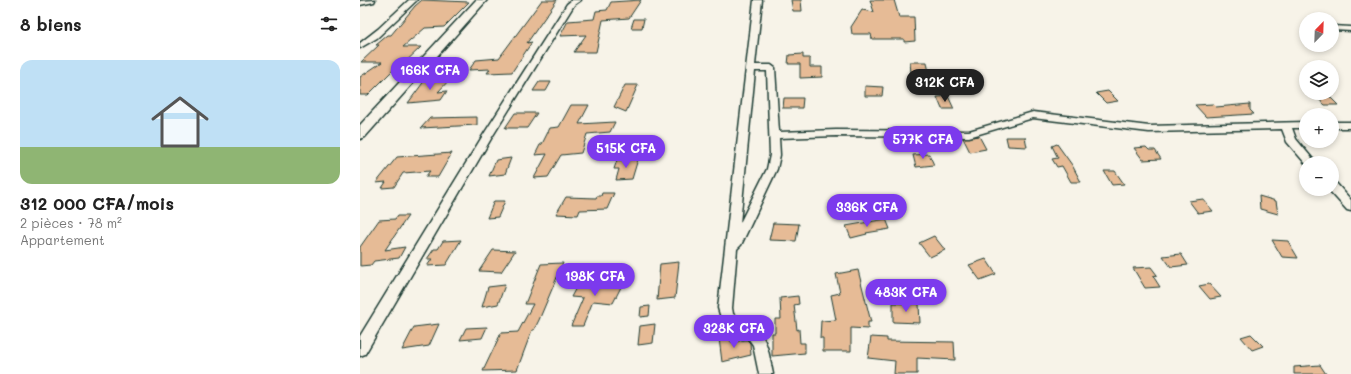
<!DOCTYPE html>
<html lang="fr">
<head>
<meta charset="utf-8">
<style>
  :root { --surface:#fff; --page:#f6f6f6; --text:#222; --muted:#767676; --accent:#7c3aed }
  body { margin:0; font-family:Mali,sans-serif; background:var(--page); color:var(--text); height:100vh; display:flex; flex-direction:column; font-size:15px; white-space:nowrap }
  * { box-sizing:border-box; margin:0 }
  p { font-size:13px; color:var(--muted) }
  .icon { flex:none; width:22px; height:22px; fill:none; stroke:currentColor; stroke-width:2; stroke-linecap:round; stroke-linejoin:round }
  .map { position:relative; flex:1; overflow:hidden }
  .panel { display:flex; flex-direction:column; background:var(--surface); width:360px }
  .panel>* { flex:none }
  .needle { width:26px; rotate:23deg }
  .tools { position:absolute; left:939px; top:12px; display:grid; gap:8px }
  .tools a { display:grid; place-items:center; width:40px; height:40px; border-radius:50%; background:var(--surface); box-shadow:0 2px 6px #0003; font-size:20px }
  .price { position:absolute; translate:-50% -34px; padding:0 9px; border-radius:14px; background:var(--accent); color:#fff; font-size:13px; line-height:26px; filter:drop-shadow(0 1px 2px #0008) }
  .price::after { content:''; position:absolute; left:50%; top:24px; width:12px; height:9px; margin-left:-6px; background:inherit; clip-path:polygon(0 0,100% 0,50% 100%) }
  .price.on { background:#222; color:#fff }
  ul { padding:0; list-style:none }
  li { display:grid; align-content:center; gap:8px; height:212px; padding:0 20px }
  li span { display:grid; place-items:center; height:124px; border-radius:12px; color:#555 }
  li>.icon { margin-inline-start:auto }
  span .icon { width:72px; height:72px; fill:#fffc; stroke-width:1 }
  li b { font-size:17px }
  h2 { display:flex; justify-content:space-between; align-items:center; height:48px; padding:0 20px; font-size:17px }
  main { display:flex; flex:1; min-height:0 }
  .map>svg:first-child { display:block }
  .building { fill:#e6bb96; stroke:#1f3d34 }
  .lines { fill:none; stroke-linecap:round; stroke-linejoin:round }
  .street-casing { stroke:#1f3d34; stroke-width:3 }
  .secondary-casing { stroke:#1f3d34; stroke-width:3 }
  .street { fill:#f7f3e8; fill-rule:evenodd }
  .secondary { fill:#f7f3e8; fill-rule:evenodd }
</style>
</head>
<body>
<main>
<section class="panel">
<h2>8 biens<svg class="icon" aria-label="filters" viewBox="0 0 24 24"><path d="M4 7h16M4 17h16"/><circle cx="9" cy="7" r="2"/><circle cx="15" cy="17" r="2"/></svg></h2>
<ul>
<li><span style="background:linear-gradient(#bfe0f5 70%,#8fb573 0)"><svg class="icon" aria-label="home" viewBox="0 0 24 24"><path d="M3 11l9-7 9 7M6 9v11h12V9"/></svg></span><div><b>312 000 CFA/mois</b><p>2 pièces · 78 m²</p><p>Appartement</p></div></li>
</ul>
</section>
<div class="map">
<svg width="991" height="374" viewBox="0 0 991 374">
  <rect width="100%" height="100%" fill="#f7f3e8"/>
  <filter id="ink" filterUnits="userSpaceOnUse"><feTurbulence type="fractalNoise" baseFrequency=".025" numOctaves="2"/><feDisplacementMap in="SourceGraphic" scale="8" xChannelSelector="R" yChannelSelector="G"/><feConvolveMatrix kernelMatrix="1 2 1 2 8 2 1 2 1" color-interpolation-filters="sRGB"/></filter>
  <g filter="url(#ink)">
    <!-- building -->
    <g class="building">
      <polygon points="62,0 109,2 84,27 65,28 43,47 61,47 40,67 36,67 8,95 0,95 0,77 22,62 1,62 19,45 16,45 28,35 31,35 55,6"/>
      <polygon points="182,0 197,0 167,43 172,42 152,72 127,73 130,69 109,70 116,60 139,58"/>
      <polygon points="281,0 269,18 243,20 236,52 214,52 226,35 200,36 208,21 234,19 236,11 247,10 251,2"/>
      <polygon points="431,0 441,0 442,11 433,11"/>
      <polygon points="510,0 534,0 539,17 554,17 555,41 544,42 544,39 512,39 511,34 492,34 491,27 502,10 514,12"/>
      <polygon points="274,19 284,19 282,28 271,28"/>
      <polygon points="443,54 443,58 450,58 450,67 462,67 462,77 440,78 440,64 428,64 429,55"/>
      <polygon points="550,62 567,62 569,73 551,73"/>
      <polygon points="91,78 78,92 87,91 81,100 48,103 65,80"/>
      <polygon points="179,82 191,82 186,91 173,91"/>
      <polygon points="265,85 278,85 266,112 254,107"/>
      <polygon points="505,86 523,87 522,96 505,96"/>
      <polygon points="748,91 758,101 746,103 736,93"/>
      <polygon points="954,95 968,95 978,105 965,105"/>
      <polygon points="588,96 594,109 582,109 577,97"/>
      <polygon points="424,98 443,98 442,108 423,108"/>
      <polygon points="853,104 856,107 890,104 890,110 894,114 846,117 835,105"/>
      <polygon points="211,105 229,105 219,124 255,122 250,132 227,134 221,153 201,155 188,177 174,178 187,154 175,155 180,145 182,144 190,128 199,127"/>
      <polygon points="155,113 177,113 167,128 145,128"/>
      <polygon points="117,117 117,125 61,128 70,118"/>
      <polygon points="619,136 626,149 610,152 603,138"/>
      <polygon points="646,137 665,137 667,147 648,146"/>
      <polygon points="697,144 712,165 721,182 711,182 702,166 697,167 692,159 698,158 692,146"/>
      <polygon points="786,147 789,150 795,150 801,159 783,160 774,148"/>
      <polygon points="92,153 78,177 65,177 70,171 43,173 34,187 22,188 26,182 16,183 37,157"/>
      <polygon points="569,154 574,165 556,167 553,155"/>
      <polygon points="151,158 145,174 129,176 136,160"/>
      <polygon points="278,159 272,179 256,180 259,169 254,169 257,160"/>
      <polygon points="744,171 755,171 764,184 752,185"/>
      <polygon points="242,193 254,193 247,209 220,210 218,215 196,214 206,197 236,198 237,196 241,196"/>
      <polygon points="899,196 916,201 918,214 900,209"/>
      <polygon points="843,199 853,211 838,213 829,201"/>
      <polygon points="134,201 145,201 138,217 127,218"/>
      <polygon points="37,216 48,216 25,250 45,247 39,258 14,261 11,265 0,266 0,247 19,220 35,219"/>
      <polygon points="526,219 530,229 506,233 507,234 491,238 486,226"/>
      <polygon points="413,223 439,224 436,241 409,240"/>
      <polygon points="574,236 585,250 570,257 559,243"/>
      <polygon points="101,240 86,265 67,266 72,259 67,259 74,249 78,249 83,241"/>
      <polygon points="912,240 928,241 938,258 922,257"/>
      <polygon points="133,250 155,251 141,272 119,271"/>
      <polygon points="821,254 828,265 811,267 803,256"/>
      <polygon points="626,259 636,274 620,280 609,265"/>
      <polygon points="319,262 315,298 297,300 300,264"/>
      <polygon points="203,263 179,320 174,330 172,330 157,370 123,371 141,333 158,332 173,304 165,304 181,264"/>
      <polygon points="791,267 797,275 793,276 800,287 785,288 773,268"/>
      <polygon points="498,270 511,322 508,322 508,329 491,328 491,351 463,351 463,338 460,338 461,321 476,320 471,295 480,293 476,274"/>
      <polygon points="244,279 264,281 253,303 233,301 223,326 211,326 223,298 211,297 218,284 240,286"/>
      <polygon points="849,284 861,297 850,299 839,286"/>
      <polygon points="145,285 138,304 122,307 128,287"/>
      <polygon points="438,296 439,304 434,305 437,330 439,329 440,343 445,343 445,353 412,356 412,333 415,333 415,319 421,319 420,298"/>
      <polygon points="533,303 559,304 560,323 533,322"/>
      <polygon points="290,306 289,316 280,317 281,307"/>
      <polygon points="79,324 69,346 42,350 54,327"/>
      <polygon points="295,324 293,343 278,345 280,326"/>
      <polygon points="127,327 122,338 100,340 106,328"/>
      <polygon points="891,334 903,346 892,350 881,337"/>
      <polygon points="370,335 371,342 387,340 390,343 391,355 362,362 359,338"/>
      <polygon points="511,337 527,338 527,341 594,342 595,360 557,358 557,374 534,374 535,361 508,358"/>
      <polygon points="960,365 966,374 934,374 934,367"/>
    </g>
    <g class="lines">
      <!-- street casing -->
      <g class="street-casing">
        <g id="street">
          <polygon points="15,0 14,2 0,5 0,1"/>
          <polygon points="49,0 57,0 17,38 0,48 0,43 18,29"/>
          <polygon points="212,0 221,0 214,5 132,137 5,354 0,356 0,336 122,137 207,4"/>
          <path d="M394,0H402L395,65H411L415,68L419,132L476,130L609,131L673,112L789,126L946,122V128H932L936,139L956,163L946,164L927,142L922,129L789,132L673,118L609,137L476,136L419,138L420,155L417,169L381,245L377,249L372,308L373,314C407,335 405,335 413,374H399L393,345L388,338L362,321L358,308ZM395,71H407L410,155L407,169L380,223Z"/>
          <polygon points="972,26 991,27 991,31 972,30"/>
          <rect x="972" y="122" width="19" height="6"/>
          <polygon points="972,182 976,183 991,200 991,211 987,210 968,189 972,189"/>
        </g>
      </g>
      <!-- secondary casing -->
      <g class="secondary-casing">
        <polygon id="secondary" points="116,0 127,0 5,137 0,139 0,125"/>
      </g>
      <!-- street -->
      <use href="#street" class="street"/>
      <!-- secondary -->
      <use href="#secondary" class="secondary"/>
    </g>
  </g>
</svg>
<div class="tools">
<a><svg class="needle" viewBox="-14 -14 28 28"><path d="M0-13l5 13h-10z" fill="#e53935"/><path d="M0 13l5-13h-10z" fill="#767676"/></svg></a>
<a><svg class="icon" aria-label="layers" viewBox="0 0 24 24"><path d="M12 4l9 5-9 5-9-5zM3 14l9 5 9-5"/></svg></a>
<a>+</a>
<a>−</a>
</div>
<b class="price" style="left:70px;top:91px">166K CFA</b>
<b class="price on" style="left:585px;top:103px">312K CFA</b>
<b class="price" style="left:563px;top:160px">577K CFA</b>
<b class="price" style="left:266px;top:169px">515K CFA</b>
<b class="price" style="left:507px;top:228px">336K CFA</b>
<b class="price" style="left:235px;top:297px">198K CFA</b>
<b class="price" style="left:546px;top:313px">483K CFA</b>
<b class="price" style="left:374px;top:349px">328K CFA</b>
</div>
</main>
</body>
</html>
